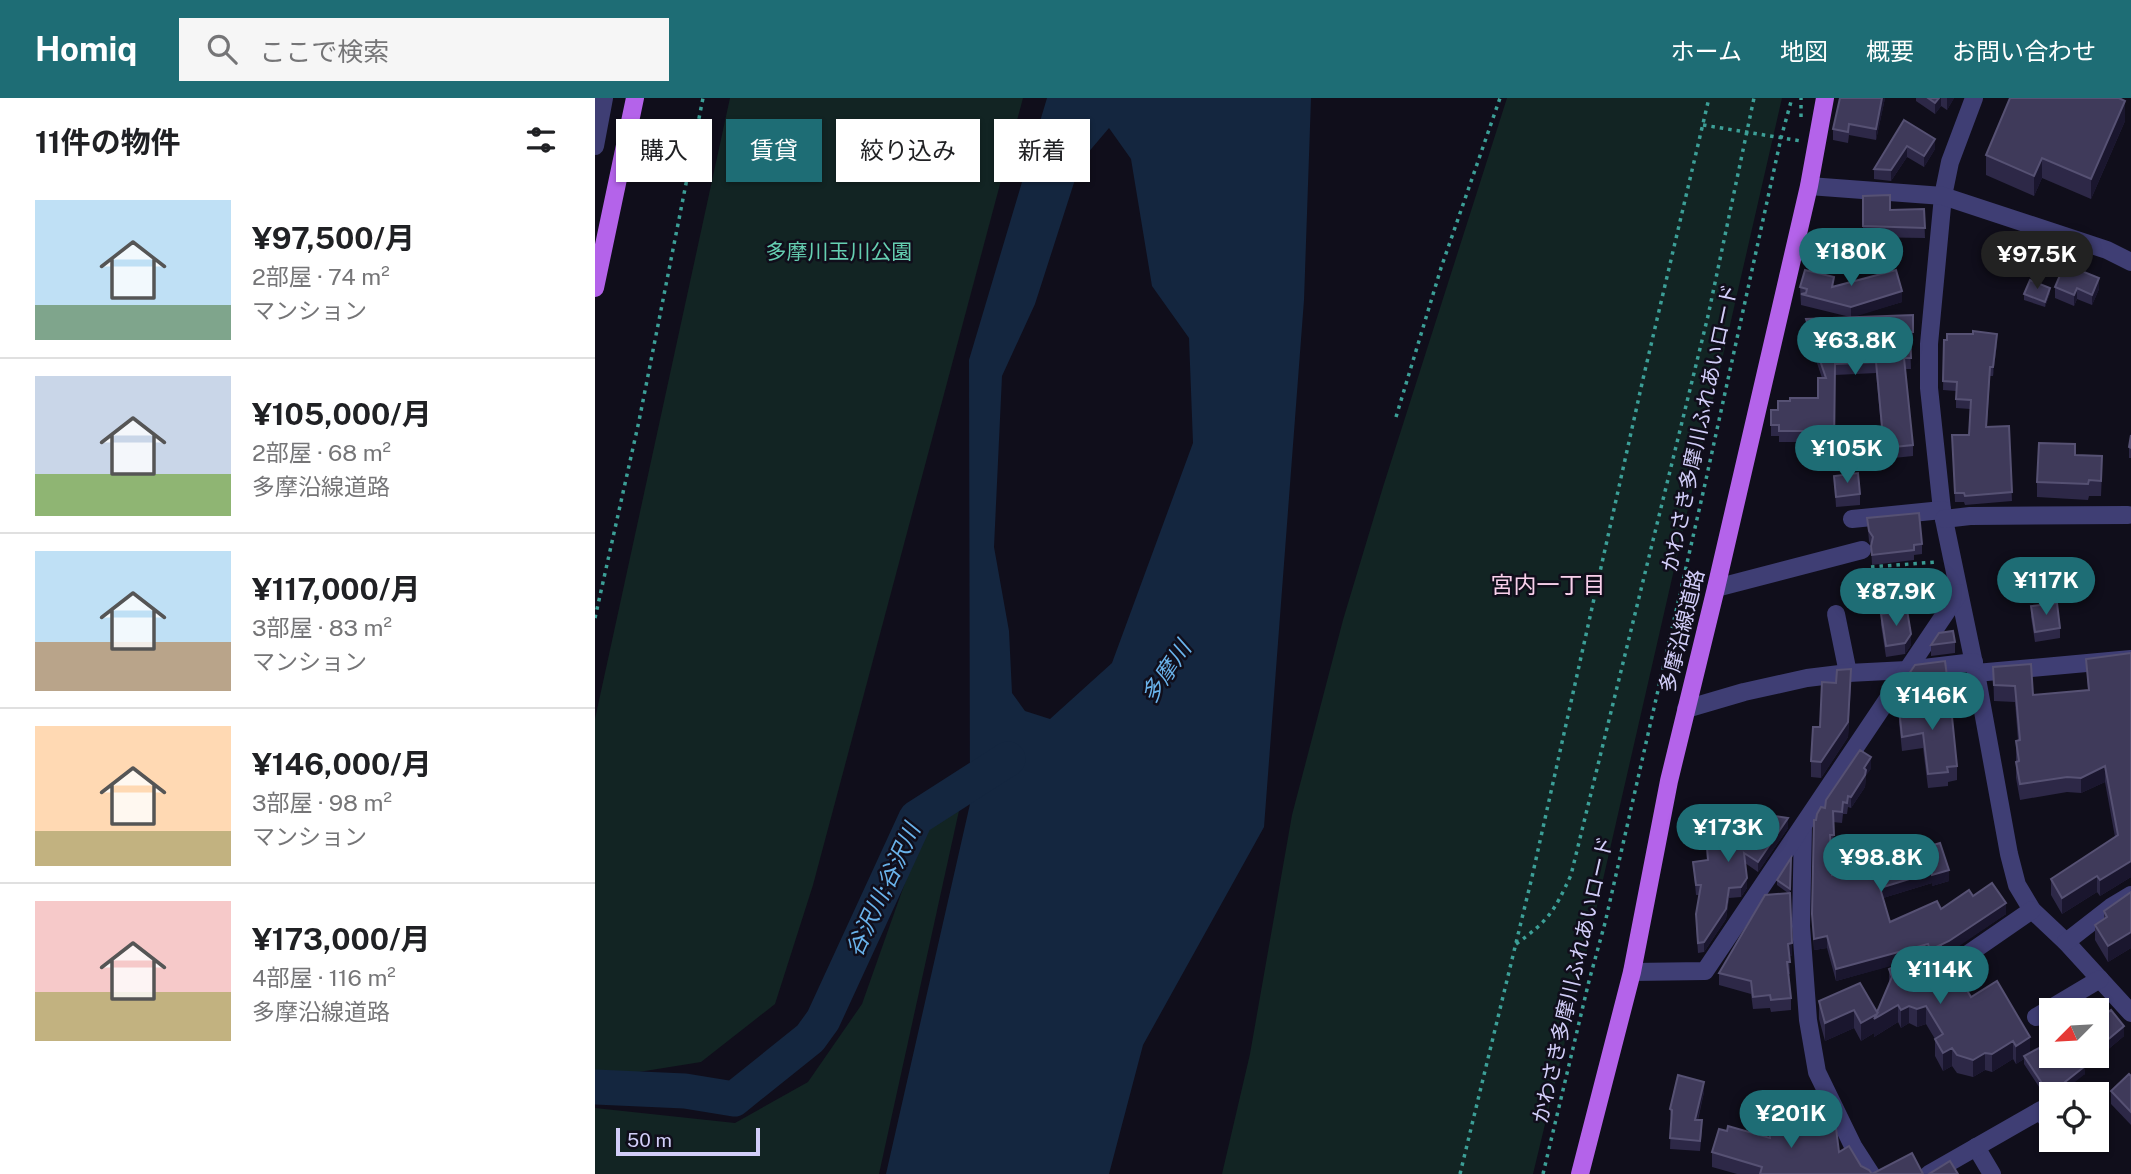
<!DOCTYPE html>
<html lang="ja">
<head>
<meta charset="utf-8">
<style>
  :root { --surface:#fff; --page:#f6f6f6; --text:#202124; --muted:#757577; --line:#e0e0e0; --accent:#1e6d75 }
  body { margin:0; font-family:"Public Sans","Noto Sans JP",sans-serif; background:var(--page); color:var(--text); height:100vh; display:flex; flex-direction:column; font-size:26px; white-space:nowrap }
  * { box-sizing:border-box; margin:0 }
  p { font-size:23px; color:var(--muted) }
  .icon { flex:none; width:38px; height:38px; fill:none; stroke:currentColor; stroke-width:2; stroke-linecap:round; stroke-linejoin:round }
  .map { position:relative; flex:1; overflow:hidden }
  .details { display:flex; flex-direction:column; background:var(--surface); width:595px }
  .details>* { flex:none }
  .banner { position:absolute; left:21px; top:21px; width:665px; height:63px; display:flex; gap:14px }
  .needle { width:46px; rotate:246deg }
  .buttons { position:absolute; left:1444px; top:900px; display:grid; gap:14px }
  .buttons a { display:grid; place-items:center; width:70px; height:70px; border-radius:0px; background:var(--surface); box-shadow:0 2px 5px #0004; font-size:35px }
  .scale { position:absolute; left:21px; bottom:18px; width:144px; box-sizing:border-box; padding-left:7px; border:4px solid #d2cef9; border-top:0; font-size:19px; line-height:24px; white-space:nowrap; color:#d2cef9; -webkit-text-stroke:5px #100e1b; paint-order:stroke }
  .price { position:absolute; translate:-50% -60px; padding:0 16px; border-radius:24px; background:var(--accent); color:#fff; font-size:23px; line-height:46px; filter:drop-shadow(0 2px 4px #0008) }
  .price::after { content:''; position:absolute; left:50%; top:42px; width:21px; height:16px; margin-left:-10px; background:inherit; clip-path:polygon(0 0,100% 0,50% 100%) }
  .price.active { background:#222; color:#fff }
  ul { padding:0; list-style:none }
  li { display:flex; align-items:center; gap:21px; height:175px; padding:0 35px }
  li+li { border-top:2px solid var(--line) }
  li span { display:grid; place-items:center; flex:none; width:196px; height:140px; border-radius:0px; color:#555 }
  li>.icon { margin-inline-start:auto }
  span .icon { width:84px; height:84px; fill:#fffc; stroke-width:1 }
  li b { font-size:30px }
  h2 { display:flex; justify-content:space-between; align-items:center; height:84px; padding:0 35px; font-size:30px }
  .chip { padding:0 24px; border-radius:0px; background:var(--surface); box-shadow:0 2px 5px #0004; font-size:24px; line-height:63px }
  .chip.active { background:var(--accent); color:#fff }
  header { display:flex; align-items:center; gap:42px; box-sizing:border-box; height:98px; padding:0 35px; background:var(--accent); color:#fff }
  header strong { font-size:33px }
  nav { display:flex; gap:38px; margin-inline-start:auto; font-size:24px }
  .search { width:490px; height:63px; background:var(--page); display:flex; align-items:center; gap:18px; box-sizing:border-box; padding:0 24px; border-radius:0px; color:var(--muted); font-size:26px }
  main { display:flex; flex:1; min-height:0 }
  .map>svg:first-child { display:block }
  .green { fill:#122423 }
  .water { fill:#14263f; fill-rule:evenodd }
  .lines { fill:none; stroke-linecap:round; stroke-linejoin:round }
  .river { stroke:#14263f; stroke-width:35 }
  .path { stroke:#3c9f97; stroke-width:3.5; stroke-dasharray:3.5 5; stroke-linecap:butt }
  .minor { stroke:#3f3e74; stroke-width:18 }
  .major { stroke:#b463ea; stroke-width:18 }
  .wall { fill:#2d2847 }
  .shaded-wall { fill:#1a162e }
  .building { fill:#3f3a5a; stroke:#565173; stroke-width:2 }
  .labels { text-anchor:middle; stroke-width:5; stroke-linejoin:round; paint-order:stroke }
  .park-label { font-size:21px; fill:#65ceb1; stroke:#100e1b }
  .street-label { font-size:21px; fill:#d2cef9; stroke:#100e1b }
  .neighbourhood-label { font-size:23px; fill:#f9d0eb; stroke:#100e1b }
  .water-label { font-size:23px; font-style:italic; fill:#6ab3eb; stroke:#100e1b }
</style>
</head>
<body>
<header>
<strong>Homiq</strong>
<div class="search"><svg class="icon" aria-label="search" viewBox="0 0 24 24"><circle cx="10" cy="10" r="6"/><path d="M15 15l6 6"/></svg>ここで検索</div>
<nav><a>ホーム</a><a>地図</a><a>概要</a><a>お問い合わせ</a></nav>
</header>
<main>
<section class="details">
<h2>11件の物件<svg class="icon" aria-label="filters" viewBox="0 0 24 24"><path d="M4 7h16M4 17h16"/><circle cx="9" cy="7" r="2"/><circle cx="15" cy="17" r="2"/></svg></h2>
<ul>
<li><span style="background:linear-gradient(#bfe0f5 75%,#7fa58c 0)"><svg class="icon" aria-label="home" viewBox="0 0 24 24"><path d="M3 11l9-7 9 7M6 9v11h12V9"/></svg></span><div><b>¥97,500/月</b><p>2部屋 · 74 m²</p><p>マンション</p></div></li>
<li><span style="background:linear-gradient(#c9d6e8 70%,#8fb573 0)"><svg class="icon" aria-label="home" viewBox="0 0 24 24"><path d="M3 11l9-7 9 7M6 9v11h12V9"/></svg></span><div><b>¥105,000/月</b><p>2部屋 · 68 m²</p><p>多摩沿線道路</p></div></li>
<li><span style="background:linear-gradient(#bfe0f5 65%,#b9a48a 0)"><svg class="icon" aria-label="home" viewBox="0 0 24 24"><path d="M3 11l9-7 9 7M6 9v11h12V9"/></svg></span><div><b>¥117,000/月</b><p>3部屋 · 83 m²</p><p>マンション</p></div></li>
<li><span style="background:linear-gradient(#ffd9b3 75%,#c2b280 0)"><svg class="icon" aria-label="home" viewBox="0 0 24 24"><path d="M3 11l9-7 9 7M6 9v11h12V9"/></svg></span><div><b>¥146,000/月</b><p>3部屋 · 98 m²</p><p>マンション</p></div></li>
<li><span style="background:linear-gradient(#f6c9c9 65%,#c2b280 0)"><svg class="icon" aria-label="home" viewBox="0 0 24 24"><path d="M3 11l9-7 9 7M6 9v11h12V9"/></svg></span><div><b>¥173,000/月</b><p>4部屋 · 116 m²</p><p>多摩沿線道路</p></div></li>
</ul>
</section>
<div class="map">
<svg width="1536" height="1076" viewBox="0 0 1536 1076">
  <rect width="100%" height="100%" fill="#100e1b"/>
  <!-- green -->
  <g class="green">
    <polygon points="135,0 428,0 218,787 180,906 106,964 25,977 0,972 0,621"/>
    <polygon points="912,0 1187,0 988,869 938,1076 627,1076 655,956 697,717 748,522 788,389"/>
    <polygon points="358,705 365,708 284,1076 0,1076 0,1010 140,1025 213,984 267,906 329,731"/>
  </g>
  <!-- water -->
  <path class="water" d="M452,0H716L709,202L669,729L548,947L514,1076H291L375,706L374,262ZM514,30L536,61L557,188L594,240L598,345L517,565L455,621L430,613L417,595L414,533L399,449L407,278L440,206L486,63Z"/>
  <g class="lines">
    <!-- river -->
    <polyline class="river" points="0,989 90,993 139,1001 215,940 228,922 321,720 413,661"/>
    <!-- path -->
    <g class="path">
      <polyline points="1206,19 1206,0"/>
      <polyline points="1108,27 1206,43"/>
      <polyline points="801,319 846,170 905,0"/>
      <polyline points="1276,469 1341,464"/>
      <polyline points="0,520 44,323 108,0"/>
      <path d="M921,846C953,823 959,814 976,777L1113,218L1159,0"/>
      <polyline points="865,1076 937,779 1048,281 1114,0"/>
      <polyline points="948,1076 994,883 1010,825 1110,386 1186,40 1197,0"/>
    </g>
    <!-- minor -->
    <g class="minor">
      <polyline points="1379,0 1355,64 1348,98 1334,246 1334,290 1347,412 1381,575 1414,756 1422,787 1437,812 1471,844 1536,915"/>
      <polyline points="0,48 9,0"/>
      <polyline points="1214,88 1348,98 1512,152 1536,164"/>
      <polyline points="1257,421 1347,412"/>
      <polyline points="1349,421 1375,418 1533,417"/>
      <polyline points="1121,490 1267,452"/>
      <polyline points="1241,516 1253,575"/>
      <polyline points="1381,575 1536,561"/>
      <polyline points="1091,611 1149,594 1212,580 1253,575 1312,572 1379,564"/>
      <polyline points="1208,728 1206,828 1213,922 1222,974 1258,1048 1276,1076"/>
      <polyline points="1471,844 1516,809 1536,797"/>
      <polyline points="1363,863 1437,812"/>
      <polyline points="1037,874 1110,873 1364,495"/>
      <polyline points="1441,919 1505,881"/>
      <polyline points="1464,1041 1464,1042"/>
      <polyline points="1381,1049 1397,1076"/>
      <polyline points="1334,1076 1446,1012 1456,1028"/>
    </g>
    <!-- major -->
    <g class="major">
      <polyline points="0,190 40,0"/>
      <polyline points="985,1076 1037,874 1074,683 1121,490 1214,88 1230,0"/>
    </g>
  </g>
  <!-- wall -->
  <g class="wall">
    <polygon points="1245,0 1290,0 1281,42 1254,37 1253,45 1238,42 1238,31"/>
    <polygon points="1321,0 1359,0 1352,12 1346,8 1340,16 1321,3"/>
    <polygon points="1309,22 1340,51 1329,69 1312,59 1296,83 1279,81 1279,71"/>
    <polygon points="1530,23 1496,101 1447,80 1439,98 1391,77 1391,57"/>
    <polygon points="1268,98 1295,112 1329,111 1330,140 1268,139"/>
    <polygon points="1488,172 1487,173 1504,191 1497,207 1482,201 1479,208 1460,200 1460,189"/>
    <polygon points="1239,188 1307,204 1256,219 1318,217 1318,245 1315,245 1316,271 1310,271 1318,347 1318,358 1289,361 1281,275 1240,277 1239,361 1211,361 1211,344 1184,344 1184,338 1176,338 1176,327 1183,312 1195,303 1223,300 1227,280 1211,232 1211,221 1255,219 1206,207 1205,189"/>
    <polygon points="1455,195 1450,209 1429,202 1429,196"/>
    <polygon points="1349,242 1402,245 1398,278 1395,278 1392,329 1414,328 1417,403 1370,407 1369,404 1360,404 1357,337 1374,337 1375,311 1361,310 1361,293 1348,292"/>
    <polygon points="1536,337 1536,360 1534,360 1534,349"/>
    <polygon points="1480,357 1507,374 1506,398 1494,398 1493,402 1442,399 1442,384"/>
    <polygon points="1239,378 1265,396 1265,407 1241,409"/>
    <polygon points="1272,420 1327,446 1327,456 1319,457 1319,462 1277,467 1276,447 1274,443"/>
    <polygon points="1436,508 1465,530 1465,540 1440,544 1436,519"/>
    <polygon points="1286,516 1316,547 1310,556 1291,559 1286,527"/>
    <polygon points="1360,544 1360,555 1336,558 1336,547"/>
    <polygon points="1536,555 1536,779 1505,798 1502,794 1467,816 1456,797 1456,781 1520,739 1510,684 1486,695 1472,694 1425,702 1421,680 1421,643 1423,643 1420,604 1399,603 1398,569 1438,597 1493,592 1491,561"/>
    <polygon points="1309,583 1353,586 1353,600 1362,668 1362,682 1353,684 1353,688 1333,690 1328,650 1307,653 1304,624 1304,610 1346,601 1309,599"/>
    <polygon points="1256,586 1253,639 1226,680 1216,679 1216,663 1225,629"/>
    <polygon points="1276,671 1271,677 1270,689 1256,710 1253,709 1252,716 1248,716 1247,725 1238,724 1239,748 1235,748 1237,777 1345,745 1354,783 1337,788 1337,785 1288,800 1295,824 1346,811 1378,798 1411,816 1351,856 1376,899 1435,955 1447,955 1490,976 1456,996 1456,1007 1429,966 1429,961 1421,966 1418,961 1397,974 1390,972 1378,979 1362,975 1357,968 1348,973 1340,958 1340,941 1331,926 1322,929 1314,925 1306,930 1303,924 1279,939 1279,935 1266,943 1259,930 1230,943 1224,921 1224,903 1282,914 1294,887 1294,871 1312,863 1241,883 1232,850 1219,852 1217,816 1221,722 1230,710"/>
    <polygon points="1110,722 1143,722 1193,730 1163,774 1150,765 1152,790 1146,799 1134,800 1131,821 1109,854 1103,855 1101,826 1105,797 1101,797 1098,764 1112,762"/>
    <polygon points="1196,760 1195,796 1197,858 1194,858 1195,876 1193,876 1196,900 1196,912 1176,914 1175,910 1158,911 1156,896 1124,887 1124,875 1193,795 1182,787 1182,782"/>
    <polygon points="1536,794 1536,850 1513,864 1500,842 1500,827 1509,821 1509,813"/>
    <polygon points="1502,923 1529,938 1510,954 1502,944"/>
    <polygon points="1536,978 1536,1027 1516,1006 1516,993"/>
    <polygon points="1109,994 1103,1022 1107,1033 1105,1053 1075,1051 1076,1022 1075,1011"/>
    <polygon points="1174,1030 1244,1054 1266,1068 1277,1076 1142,1076 1117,1069 1117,1054 1132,1033 1174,1040"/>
  </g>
  <!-- shaded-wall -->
  <g class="shaded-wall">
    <polygon points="1287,0 1290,0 1281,42 1281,31"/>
    <polygon points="1344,0 1346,0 1346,8 1340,16 1340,5"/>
    <polygon points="1352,0 1359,0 1352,12"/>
    <polygon points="1530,3 1530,23 1496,101 1496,81"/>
    <polygon points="1340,41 1340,51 1329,69 1329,58"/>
    <polygon points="1312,48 1312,59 1296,83 1296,72"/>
    <polygon points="1447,60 1447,80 1439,98 1439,78"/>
    <polygon points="1488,162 1488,172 1484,182 1484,172"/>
    <polygon points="1504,180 1504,191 1497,207 1497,197"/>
    <polygon points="1455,190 1455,195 1450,209 1450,204"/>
    <polygon points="1482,190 1482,201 1479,208 1479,197"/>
    <polygon points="1307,193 1307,204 1256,220 1256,209"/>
    <polygon points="1402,236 1402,245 1398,278 1398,269"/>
    <polygon points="1316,536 1316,547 1310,556 1310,545"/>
    <polygon points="1256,571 1253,639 1226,680 1226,664"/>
    <polygon points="1276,659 1276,671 1271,677 1270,689 1256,710 1256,699 1269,670"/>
    <polygon points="1510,668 1510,684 1486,695 1486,680"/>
    <polygon points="1193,720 1193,730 1163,774 1163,764"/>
    <polygon points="1536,763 1536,779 1505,798 1505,782"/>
    <polygon points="1354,772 1354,783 1337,788 1337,777"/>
    <polygon points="1337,774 1337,785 1285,801 1285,790"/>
    <polygon points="1502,778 1502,794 1467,816 1467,800"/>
    <polygon points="1152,780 1152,790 1146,799 1146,789"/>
    <polygon points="1134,790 1134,800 1131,821 1109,854 1109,844"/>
    <polygon points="1411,805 1411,816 1354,855 1335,863 1335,852"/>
    <polygon points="1536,834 1536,850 1513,864 1513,848"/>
    <polygon points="1232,838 1232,850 1219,852 1219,841"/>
    <polygon points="1197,845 1197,858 1193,858 1193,846"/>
    <polygon points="1333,846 1333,858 1241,883 1241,871"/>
    <polygon points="1303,907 1303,924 1279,939 1279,935 1266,943 1266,925 1282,916"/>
    <polygon points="1314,908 1314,925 1306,930 1306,912"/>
    <polygon points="1331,908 1331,926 1322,929 1322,911"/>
    <polygon points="1259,912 1259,930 1230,943 1230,925"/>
    <polygon points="1529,928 1529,938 1510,954 1510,944"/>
    <polygon points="1435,939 1435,957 1429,958 1429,961 1421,966 1421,948"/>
    <polygon points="1418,943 1418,961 1397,974 1397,956"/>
    <polygon points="1357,950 1357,968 1348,973 1348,955"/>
    <polygon points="1390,955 1390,972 1378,979 1378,962"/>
    <polygon points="1490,968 1490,976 1470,992 1470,984"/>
    <polygon points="1109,984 1109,994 1100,1032 1100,1022"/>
  </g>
  <!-- building -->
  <g class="building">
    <polygon points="1245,0 1287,0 1281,31 1254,26 1253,34 1238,31"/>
    <polygon points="1333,0 1344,0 1340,5"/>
    <polygon points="1415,0 1524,0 1530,3 1496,81 1447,60 1439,78 1391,57"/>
    <polygon points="1309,22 1340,41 1329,58 1312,48 1296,72 1279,71"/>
    <polygon points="1295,97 1295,112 1329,111 1330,130 1268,128 1268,98"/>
    <polygon points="1474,156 1488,162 1484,172 1504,180 1497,197 1482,190 1479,197 1460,189"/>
    <polygon points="1210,172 1239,179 1237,189 1301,172 1307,193 1256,209 1206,196 1211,195 1212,191 1205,189"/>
    <polygon points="1435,182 1455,190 1450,204 1429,196"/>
    <polygon points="1318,217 1318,234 1315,234 1316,260 1309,260 1318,347 1289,350 1281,264 1240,266 1239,350 1211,350 1211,333 1184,333 1184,327 1176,327 1176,312 1183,312 1183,303 1195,303 1195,300 1223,300 1223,280 1231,280 1211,221"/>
    <polygon points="1378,233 1402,236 1398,269 1395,269 1391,329 1414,328 1417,394 1370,398 1369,395 1360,395 1357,337 1374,337 1376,302 1361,301 1362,284 1348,283 1349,242 1352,242 1352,236 1378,236"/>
    <polygon points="1536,337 1536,350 1534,349"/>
    <polygon points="1444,345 1480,346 1480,357 1507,358 1506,383 1494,382 1493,386 1442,384"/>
    <polygon points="1263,375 1265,396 1241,399 1239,378"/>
    <polygon points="1324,415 1327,446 1319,447 1319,452 1277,457 1276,448 1278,439 1274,433 1272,420"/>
    <polygon points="1462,505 1465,530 1440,534 1436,508"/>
    <polygon points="1312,512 1316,536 1310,545 1291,548 1286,516"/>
    <polygon points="1358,533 1360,544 1336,547 1344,535"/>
    <polygon points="1536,555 1536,763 1505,782 1502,778 1467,800 1456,781 1523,737 1510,668 1486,680 1472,679 1425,686 1421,664 1424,663 1421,643 1425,642 1420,588 1399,587 1398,569 1436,566 1438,597 1494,592 1491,561"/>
    <polygon points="1350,563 1353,586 1309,583 1320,567"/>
    <polygon points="1256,571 1253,624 1226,664 1216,663 1218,629 1225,629 1227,584 1241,585 1242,572"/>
    <polygon points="1355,599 1362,668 1352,669 1353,674 1333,676 1328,635 1307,639 1304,610"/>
    <polygon points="1265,652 1276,659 1269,670 1271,672 1270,677 1256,699 1253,698 1252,705 1248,704 1247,714 1238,713 1239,737 1235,737 1237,777 1345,745 1354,772 1337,777 1337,774 1285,790 1295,824 1342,803 1346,811 1374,792 1378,798 1397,785 1411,805 1354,843 1335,852 1333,846 1241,871 1232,838 1219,841 1217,816 1219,722 1221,722 1222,716 1226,709 1230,710 1231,702"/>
    <polygon points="1179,718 1193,720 1163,764 1149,755 1152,780 1146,789 1134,790 1131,811 1109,844 1103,845 1101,816 1106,787 1101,787 1098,764 1113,762 1110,722 1143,719 1143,722 1178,726"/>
    <polygon points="1196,760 1195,791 1182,782"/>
    <polygon points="1536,794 1536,834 1513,848 1500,827 1512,819 1509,813"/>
    <polygon points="1195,795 1197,845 1193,846 1195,864 1192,864 1196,900 1176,902 1175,897 1158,899 1156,883 1124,875 1170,797"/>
    <polygon points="1346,848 1376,899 1402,883 1435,939 1421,948 1418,943 1397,956 1390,955 1378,962 1362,957 1357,950 1348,955 1340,941 1348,936 1331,908 1322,911 1314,908 1306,912 1303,907 1279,921 1282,916 1266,925 1259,912 1230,925 1224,903 1265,885 1282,914 1297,879 1294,871"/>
    <polygon points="1516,912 1529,928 1510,944 1502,933 1502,923"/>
    <polygon points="1456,948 1456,957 1482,957 1490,968 1470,984 1477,996 1456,996 1456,999 1429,958 1444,950 1447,955"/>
    <polygon points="1534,976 1536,978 1536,1014 1516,993"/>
    <polygon points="1083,977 1109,984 1100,1022 1107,1022 1105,1043 1075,1040 1077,1012 1075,1011"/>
    <polygon points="1240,1022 1244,1054 1254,1048 1266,1068 1274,1072 1277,1076 1165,1076 1167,1069 1117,1054 1124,1031 1132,1033 1133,1028 1175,1040 1174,1030"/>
    <polygon points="1317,1055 1328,1076 1277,1076"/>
    <polygon points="1355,1063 1363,1076 1334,1076"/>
  </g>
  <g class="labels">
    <!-- park labels -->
    <g class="park-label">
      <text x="244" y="161">多摩川玉川公園</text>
    </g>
    <!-- street labels -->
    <g class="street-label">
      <text transform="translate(1105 330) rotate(-78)" y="7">かわさき多摩川ふれあいロード</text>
      <text transform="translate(1087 533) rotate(-76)" y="7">多摩沿線道路</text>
      <text transform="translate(978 882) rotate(-77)" y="7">かわさき多摩川ふれあいロード</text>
    </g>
    <!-- neighbourhood labels -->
    <g class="neighbourhood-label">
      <text x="953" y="495">宮内一丁目</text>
    </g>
    <!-- water labels -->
    <g class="water-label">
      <text transform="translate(571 574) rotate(-56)" y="8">多摩川</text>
      <text transform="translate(288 792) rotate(-65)" y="8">谷沢川;谷沢川</text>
    </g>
  </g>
</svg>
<div class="buttons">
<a><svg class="needle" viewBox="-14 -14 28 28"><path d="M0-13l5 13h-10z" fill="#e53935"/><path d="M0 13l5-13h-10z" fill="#757577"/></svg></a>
<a><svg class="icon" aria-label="locate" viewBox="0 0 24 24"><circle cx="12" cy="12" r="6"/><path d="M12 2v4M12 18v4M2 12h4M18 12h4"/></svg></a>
</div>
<div class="scale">50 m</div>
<b class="price" style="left:1256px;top:190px">¥180K</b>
<b class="price active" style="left:1442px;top:193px">¥97.5K</b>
<b class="price" style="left:1260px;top:279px">¥63.8K</b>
<b class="price" style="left:1252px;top:387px">¥105K</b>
<b class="price" style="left:1451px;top:519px">¥117K</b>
<b class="price" style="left:1301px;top:530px">¥87.9K</b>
<b class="price" style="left:1337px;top:634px">¥146K</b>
<b class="price" style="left:1133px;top:766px">¥173K</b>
<b class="price" style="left:1286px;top:796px">¥98.8K</b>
<b class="price" style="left:1345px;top:908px">¥114K</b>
<b class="price" style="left:1196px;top:1052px">¥201K</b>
<div class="banner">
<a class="chip">購入</a>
<a class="chip active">賃貸</a>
<a class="chip">絞り込み</a>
<a class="chip">新着</a>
</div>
</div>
</main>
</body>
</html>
